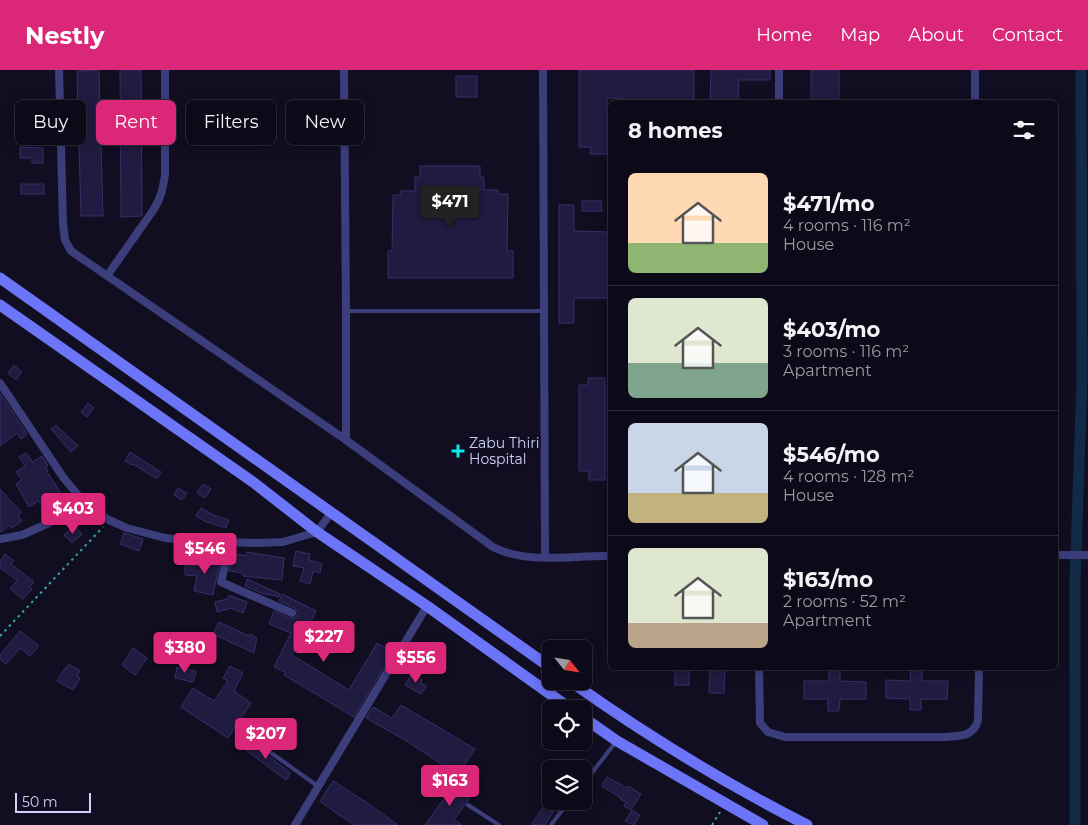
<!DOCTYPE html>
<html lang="en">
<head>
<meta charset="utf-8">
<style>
  :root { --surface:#0c0a18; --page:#151321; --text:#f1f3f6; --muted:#9a9aa2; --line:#2c2b37; --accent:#db2777 }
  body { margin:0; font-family:Montserrat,sans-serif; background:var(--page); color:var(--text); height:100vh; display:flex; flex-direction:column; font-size:19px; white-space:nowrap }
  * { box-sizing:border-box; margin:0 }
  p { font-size:16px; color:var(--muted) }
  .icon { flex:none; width:28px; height:28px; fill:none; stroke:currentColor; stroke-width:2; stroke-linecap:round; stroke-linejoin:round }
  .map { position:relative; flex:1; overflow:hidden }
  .drawer { position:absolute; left:608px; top:30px; width:450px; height:570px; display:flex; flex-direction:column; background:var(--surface); border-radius:8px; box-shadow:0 2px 12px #0003,0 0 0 1px var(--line) }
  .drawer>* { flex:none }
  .guide { position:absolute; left:15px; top:30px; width:475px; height:45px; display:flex; gap:10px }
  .needle { width:32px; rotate:120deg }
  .tools { position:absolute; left:542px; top:570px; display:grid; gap:10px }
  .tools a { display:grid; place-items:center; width:50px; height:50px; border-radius:8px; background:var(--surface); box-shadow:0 2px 12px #0003,0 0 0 1px var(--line); font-size:25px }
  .scale { position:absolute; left:15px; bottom:12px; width:76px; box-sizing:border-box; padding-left:5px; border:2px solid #d1d0fc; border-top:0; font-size:14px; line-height:18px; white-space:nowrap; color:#d1d0fc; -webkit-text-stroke:4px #100e20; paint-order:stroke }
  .price { position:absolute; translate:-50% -42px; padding:0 11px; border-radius:5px; background:var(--accent); color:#fff; font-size:16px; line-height:32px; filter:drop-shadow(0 1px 2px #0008) }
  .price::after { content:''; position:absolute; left:50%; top:30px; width:15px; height:11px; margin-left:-8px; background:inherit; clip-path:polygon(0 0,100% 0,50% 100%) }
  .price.active { background:#222; color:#fff }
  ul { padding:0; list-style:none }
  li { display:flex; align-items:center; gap:15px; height:125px; padding:0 20px }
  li+li { border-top:1px solid var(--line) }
  li span { display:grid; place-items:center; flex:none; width:140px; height:100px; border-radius:8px; color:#555 }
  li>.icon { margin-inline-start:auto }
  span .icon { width:60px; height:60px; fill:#fffc; stroke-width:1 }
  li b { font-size:21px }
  h2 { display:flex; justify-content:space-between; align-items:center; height:60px; padding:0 20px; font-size:21px }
  .pill { padding:0 18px; border-radius:8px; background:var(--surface); box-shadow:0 2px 12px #0003,0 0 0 1px var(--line); font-size:18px; line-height:45px }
  .pill.active { background:var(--accent); color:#fff }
  header { display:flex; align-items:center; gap:30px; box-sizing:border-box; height:70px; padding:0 25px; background:var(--accent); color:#fff }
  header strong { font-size:24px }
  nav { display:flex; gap:28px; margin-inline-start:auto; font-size:18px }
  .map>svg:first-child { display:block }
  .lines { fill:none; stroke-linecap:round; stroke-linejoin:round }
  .canal { stroke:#112a46; stroke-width:11 }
  .building { fill:#201b40; stroke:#362f6a }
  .path { stroke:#35ab9b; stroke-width:2; stroke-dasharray:2.5 4; stroke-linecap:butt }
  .lane { stroke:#3c3e7c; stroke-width:4 }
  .street { stroke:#3c3e7c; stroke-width:8 }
  .secondary { stroke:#6c74f7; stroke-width:11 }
  .poi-dot { fill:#0de7eb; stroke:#100e20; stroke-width:2 }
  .labels { text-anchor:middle; stroke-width:5; stroke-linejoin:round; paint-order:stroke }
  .poi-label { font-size:14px; fill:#d1d0fc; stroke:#100e20; text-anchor:start }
</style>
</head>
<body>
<header>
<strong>Nestly</strong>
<nav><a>Home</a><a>Map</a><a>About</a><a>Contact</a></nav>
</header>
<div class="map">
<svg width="1088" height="755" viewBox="0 0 1088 755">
  <rect width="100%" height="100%" fill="#100e20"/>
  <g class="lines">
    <!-- canal -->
    <polyline class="canal" points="1075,755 1075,511 1082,312 1081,0"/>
  </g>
  <!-- building -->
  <g class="building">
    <polygon points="99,0 103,146 81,146 77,1"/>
    <polygon points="120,0 141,0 142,146 121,147"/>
    <polygon points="579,0 694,0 694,32 624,32 624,28 607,28 607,84 590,84 591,77 579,77"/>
    <polygon points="711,0 770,0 770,10 739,10 738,32 710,32"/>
    <rect x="811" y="0" width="28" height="32"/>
    <rect x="456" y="6" width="21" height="21"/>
    <polygon points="20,77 43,78 43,93 32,93 32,88 20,88"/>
    <polygon points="420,96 480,96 480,107 484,107 484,120 498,120 498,124 508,124 507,181 513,181 513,208 388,208 388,181 392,181 393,125 401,125 401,121 415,121 415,107 420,107"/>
    <rect x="21" y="114" width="23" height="10"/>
    <polygon points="582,131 601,131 602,141 582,141"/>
    <polygon points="559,135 574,135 574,161 610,162 609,228 574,228 574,253 559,253"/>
    <polygon points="14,295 22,302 16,310 8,303"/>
    <polygon points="588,308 605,308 605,410 589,410 589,401 579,401 579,315 588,315"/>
    <polygon points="0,323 27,364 21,369 17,363 0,376"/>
    <polygon points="88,333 94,338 87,347 81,342"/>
    <polygon points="56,355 78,376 71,382 51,359"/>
    <polygon points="130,382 161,402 157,409 133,394 132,395 125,391"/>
    <polygon points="26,383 33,392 42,386 48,395 46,397 48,401 47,402 70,437 63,440 58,433 46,441 38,431 29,437 16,414 22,410 16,402 25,396 19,387"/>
    <polygon points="203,414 211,419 205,428 197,423"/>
    <polygon points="178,418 187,423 182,430 174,425"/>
    <polygon points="0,419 21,442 18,445 22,451 12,458 10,456 0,462"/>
    <polygon points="201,438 213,445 229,450 226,458 204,451 196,446"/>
    <polygon points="75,456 82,464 72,473 64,465"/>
    <polygon points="124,463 143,469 139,481 120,474"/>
    <polygon points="296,481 310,484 309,490 322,494 320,503 313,501 310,514 300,511 304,498 293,496"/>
    <polygon points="247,482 284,488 282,510 243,506 243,503 229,501 233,483 246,486"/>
    <polygon points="5,484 14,491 11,494 34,512 30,517 32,519 23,529 10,519 17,510 0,498 0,491"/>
    <polygon points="203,488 220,491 213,525 194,521 197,506 185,505 185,495 201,496"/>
    <polygon points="247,509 280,524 279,527 261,523 245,516"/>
    <polygon points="282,524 316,541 309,555 312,556 307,566 303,564 292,585 349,620 377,573 393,582 354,647 284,605 285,602 274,597 291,563 269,554 274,541 292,549 296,547 298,543 295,538 279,531"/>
    <polygon points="229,525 247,532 243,543 231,538 217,542 215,532 227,529"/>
    <polygon points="219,552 249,566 250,564 257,568 254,583 213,564"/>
    <polygon points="20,561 39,576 30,586 20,578 6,594 0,589 0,585"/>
    <polygon points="133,578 147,588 135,605 122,595"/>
    <polygon points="69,594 80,601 77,606 80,608 73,620 57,611 65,598 66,599"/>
    <polygon points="230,596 243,603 234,621 251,633 228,668 181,637 193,618 214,631 228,611 223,608"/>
    <polygon points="177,597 196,601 193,612 175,608"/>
    <rect x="675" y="598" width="14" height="17"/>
    <polygon points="710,598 725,598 724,623 709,623"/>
    <polygon points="911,599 922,599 922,611 948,611 947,629 921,629 921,640 910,640 910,629 886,628 886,610 910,611"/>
    <polygon points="829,600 840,600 840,611 866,612 866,629 840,629 839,641 828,641 828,629 804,629 804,611 829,611"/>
    <polygon points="412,604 422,610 421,613 426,616 421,624 405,615"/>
    <polygon points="401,635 475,679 458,705 405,670 366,648 373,637 392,648"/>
    <polygon points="247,670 291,703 286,710 242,677"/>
    <polygon points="607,707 627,718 628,716 641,724 631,740 624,736 626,732 620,729 621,728 602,716"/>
    <polygon points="333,711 366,732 398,755 355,755 336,743 320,731"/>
    <polygon points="455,713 472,725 454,750 462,755 425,755"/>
    <polygon points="544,736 553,742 545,755 531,755"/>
    <polygon points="632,740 640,745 634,755 625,751"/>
  </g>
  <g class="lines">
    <!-- path -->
    <g class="path">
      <polyline points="0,566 103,457"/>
      <polyline points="712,755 720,742"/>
    </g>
    <!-- lane -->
    <g class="lane">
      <polyline points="346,241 544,241"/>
      <polyline points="243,652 253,670 319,717"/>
      <polyline points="584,713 615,673"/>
      <polyline points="468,735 499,755"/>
      <polyline points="551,755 569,731"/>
    </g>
    <!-- street -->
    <g class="street">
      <path d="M59,0L63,154L65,170L71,181L346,370L493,477C528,495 572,485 610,486"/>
      <polyline points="344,0 346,241 346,370"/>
      <polyline points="543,0 545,487"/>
      <polyline points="779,0 779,32"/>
      <polyline points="975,0 975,32"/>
      <path d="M107,206L154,139C161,128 163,118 165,105V0"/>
      <polyline points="0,313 63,407 87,436 109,450 127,458 165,468 190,471 256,473 283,472 317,462 331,443"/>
      <polyline points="0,469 22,465 87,436"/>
      <polyline points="230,473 221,512 292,543"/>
      <polyline points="1055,485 1088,485"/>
      <path d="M759,598L760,653L768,662L785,667H947C961,666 974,666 978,650L979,598"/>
      <polyline points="295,755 427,536"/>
    </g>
    <!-- secondary -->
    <g class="secondary">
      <polyline points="0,208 551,598"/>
      <polyline points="0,235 253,412 317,462 427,536 571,639"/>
      <path d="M570,611C646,665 724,713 807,755"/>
      <polyline points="584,648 617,671 763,755"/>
    </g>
  </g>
  <!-- markers -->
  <path class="poi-dot" d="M455.5 373.5h5v5h5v5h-5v5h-5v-5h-5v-5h5z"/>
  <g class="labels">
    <!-- poi labels -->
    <g class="poi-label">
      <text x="469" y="378">Zabu Thiri<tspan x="469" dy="16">Hospital</tspan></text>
    </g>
  </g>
</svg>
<div class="tools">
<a><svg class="needle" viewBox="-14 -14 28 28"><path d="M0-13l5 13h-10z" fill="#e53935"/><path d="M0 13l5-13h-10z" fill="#9a9aa2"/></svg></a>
<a><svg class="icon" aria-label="locate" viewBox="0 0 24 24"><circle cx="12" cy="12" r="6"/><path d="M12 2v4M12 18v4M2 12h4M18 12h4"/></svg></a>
<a><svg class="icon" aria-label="layers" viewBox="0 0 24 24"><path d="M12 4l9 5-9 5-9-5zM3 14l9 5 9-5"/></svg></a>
</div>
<div class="scale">50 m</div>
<b class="price active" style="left:450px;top:158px">$471</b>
<b class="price" style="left:73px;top:465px">$403</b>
<b class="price" style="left:205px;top:505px">$546</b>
<b class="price" style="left:324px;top:593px">$227</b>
<b class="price" style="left:185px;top:604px">$380</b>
<b class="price" style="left:416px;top:614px">$556</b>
<b class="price" style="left:266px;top:690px">$207</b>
<b class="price" style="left:450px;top:737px">$163</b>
<div class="guide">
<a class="pill">Buy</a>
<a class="pill active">Rent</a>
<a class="pill">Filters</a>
<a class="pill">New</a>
</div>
<section class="drawer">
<h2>8 homes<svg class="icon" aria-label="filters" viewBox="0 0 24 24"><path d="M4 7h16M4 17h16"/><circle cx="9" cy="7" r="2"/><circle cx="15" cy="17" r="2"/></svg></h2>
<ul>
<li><span style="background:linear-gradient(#ffd9b3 70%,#8fb573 0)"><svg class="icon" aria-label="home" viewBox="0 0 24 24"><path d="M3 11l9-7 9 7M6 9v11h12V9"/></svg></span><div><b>$471/mo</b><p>4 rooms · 116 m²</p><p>House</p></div></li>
<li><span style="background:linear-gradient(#dfe7d0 65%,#7fa58c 0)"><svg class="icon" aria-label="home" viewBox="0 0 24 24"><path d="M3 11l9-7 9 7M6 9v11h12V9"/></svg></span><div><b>$403/mo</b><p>3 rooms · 116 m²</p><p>Apartment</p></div></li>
<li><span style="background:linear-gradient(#c9d6e8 70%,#c2b280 0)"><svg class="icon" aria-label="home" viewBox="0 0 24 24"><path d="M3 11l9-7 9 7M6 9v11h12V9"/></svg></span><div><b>$546/mo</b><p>4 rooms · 128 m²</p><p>House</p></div></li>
<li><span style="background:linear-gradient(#dfe7d0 75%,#b9a48a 0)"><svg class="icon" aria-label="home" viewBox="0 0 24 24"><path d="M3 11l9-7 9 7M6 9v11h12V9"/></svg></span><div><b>$163/mo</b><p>2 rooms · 52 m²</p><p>Apartment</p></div></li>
</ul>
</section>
</div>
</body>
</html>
